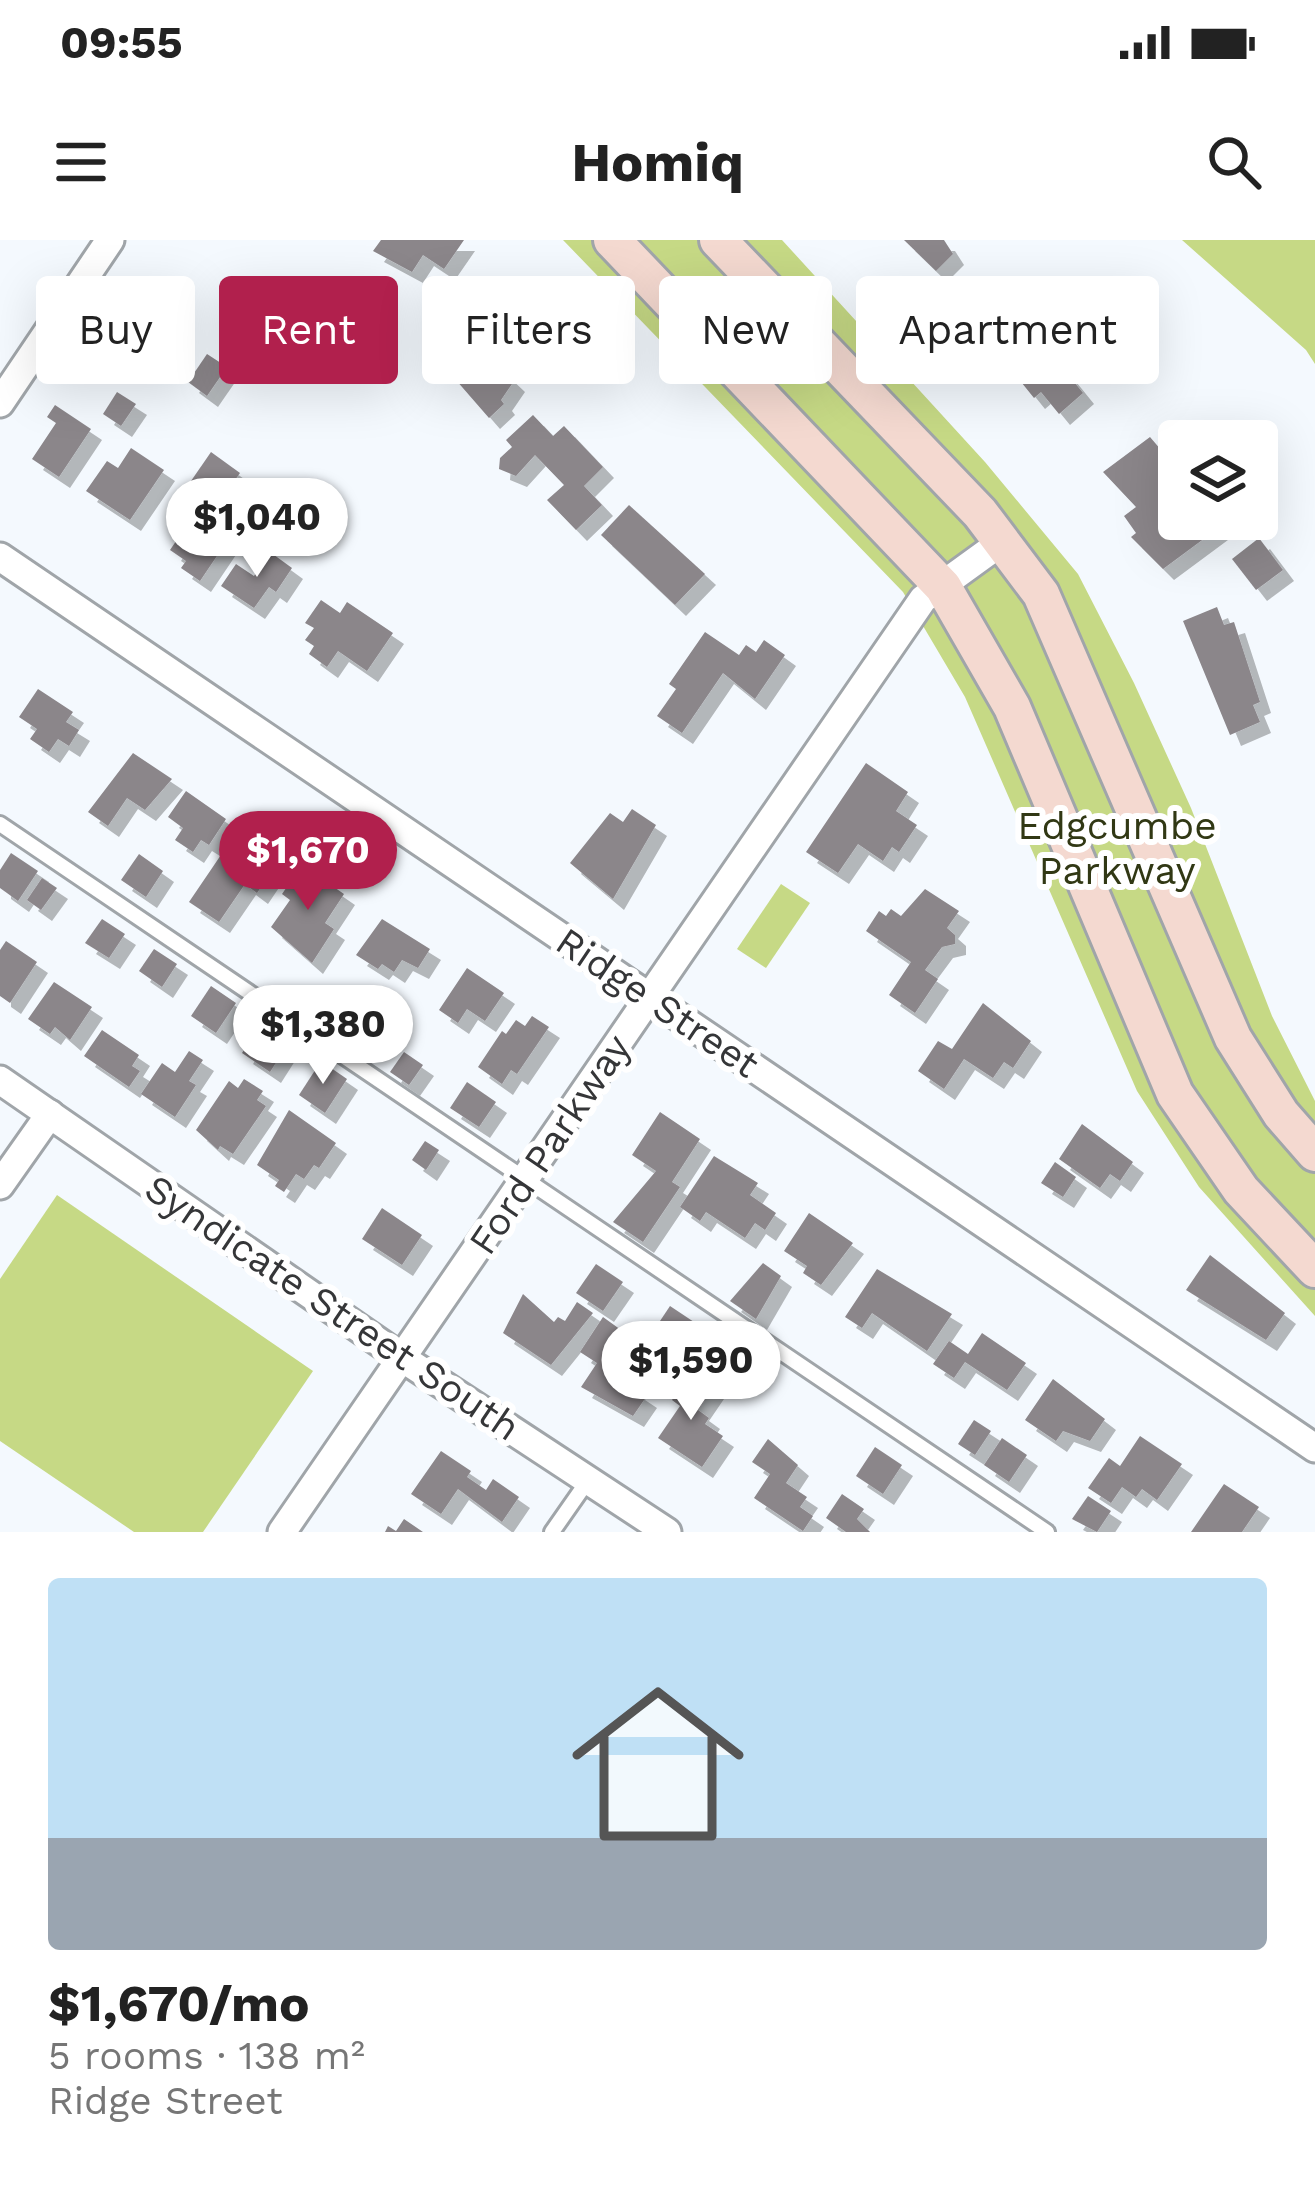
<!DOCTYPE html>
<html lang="en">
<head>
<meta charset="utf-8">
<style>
  :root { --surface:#fff; --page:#f6f6f6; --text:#222; --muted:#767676; --line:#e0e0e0; --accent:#b1204d }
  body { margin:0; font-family:"Work Sans",sans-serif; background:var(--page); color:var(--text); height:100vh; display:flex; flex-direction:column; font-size:45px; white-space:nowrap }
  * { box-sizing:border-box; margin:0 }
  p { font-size:39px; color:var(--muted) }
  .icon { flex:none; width:66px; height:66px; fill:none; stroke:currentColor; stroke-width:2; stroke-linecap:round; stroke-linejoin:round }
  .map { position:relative; height:1292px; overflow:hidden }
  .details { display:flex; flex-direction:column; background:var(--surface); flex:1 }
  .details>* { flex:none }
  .guide { position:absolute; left:36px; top:36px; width:1245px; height:108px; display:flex; gap:24px }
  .controls { position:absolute; left:1158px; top:180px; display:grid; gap:24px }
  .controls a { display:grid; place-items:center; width:120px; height:120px; border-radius:12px; background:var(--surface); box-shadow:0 12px 48px #0002; font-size:60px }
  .price { position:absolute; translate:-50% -102px; padding:0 27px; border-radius:42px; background:#fff; color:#222; font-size:39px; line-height:78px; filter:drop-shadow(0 3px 6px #0008) }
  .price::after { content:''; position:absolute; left:50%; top:72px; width:36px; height:27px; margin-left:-18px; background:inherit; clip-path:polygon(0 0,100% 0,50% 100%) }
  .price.active { background:var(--accent); color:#fff }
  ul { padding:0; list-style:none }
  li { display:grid; align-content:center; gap:24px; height:636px; padding:0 48px }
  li+li { border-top:3px solid var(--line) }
  li span { display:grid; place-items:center; height:372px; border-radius:12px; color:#555 }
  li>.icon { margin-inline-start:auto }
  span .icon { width:216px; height:216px; fill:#fffc; stroke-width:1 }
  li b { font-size:51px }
  .pill { padding:0 42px; border-radius:12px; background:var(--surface); box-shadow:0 12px 48px #0002; font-size:42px; line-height:108px }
  .pill.active { background:var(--accent); color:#fff }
  .status { display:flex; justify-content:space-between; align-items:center; height:84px; padding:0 60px; background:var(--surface); direction:ltr }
  .status svg { height:33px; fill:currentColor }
  header { display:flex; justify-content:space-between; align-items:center; height:156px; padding:0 48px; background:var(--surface); font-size:54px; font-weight:700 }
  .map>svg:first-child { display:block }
  .green { fill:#c6d985 }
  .building { fill:#8b868a; filter:url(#shadow) }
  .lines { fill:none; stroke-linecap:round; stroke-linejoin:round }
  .lane-casing { stroke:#a0a5a9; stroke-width:20 }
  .street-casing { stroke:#a0a5a9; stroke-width:33 }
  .secondary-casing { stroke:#a0a5a9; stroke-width:42 }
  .lane { stroke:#fff; stroke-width:14 }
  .street { stroke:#fff; stroke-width:27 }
  .secondary { stroke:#f4d9d0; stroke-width:36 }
  .labels { text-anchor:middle; stroke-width:12; stroke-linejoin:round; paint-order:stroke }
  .park-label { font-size:39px; fill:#313814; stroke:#fff }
  .street-label { font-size:39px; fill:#353638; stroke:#fff }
</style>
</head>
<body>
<div class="status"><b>09:55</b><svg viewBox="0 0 49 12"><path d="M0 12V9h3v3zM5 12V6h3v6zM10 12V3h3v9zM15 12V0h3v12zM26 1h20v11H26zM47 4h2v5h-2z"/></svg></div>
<header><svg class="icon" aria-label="menu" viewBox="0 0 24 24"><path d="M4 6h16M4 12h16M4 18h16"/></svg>Homiq<svg class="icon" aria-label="search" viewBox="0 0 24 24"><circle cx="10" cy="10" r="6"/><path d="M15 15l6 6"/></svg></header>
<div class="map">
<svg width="1315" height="1292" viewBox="0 0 1315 1292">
  <defs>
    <filter id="shadow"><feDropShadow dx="11" dy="11" stdDeviation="0" flood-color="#0004"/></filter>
  </defs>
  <rect width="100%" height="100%" fill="#f4f9fe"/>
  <!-- green -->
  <g class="green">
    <polygon points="563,0 782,0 985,222 1078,334 1134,443 1191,568 1272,776 1315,861 1315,1076 1199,947 1137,851 965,457 903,352"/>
    <polygon points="1182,0 1315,0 1315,124 1306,110"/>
    <polygon points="781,644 810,663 766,728 737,709"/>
    <polygon points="57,955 313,1131 203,1292 134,1292 0,1201 0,1039"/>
  </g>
  <!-- building -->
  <g class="building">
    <polygon points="381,0 464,0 444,29 423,15 412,32 373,11"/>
    <polygon points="904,0 944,0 953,14 936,31"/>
    <polygon points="1014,68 1032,90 1047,78 1081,119 1066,132 1083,153 1059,174 1041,152 1034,158 1001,117 1008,111 989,89"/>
    <polygon points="456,86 514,141 501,160 504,164 489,178 429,109"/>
    <polygon points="207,114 227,127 207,156 188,142"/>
    <polygon points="117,152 136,164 121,186 103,174"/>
    <polygon points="55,165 91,189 59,237 32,219 56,183 47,177"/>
    <polygon points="533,175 553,196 564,186 603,227 584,246 602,265 576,290 547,260 564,245 535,215 516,236 499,229 500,218 512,207 506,200"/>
    <polygon points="1150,197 1179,231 1179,279 1210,279 1217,289 1163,329 1131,297 1136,293 1124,276 1136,267 1103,232"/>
    <polygon points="131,208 164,230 130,280 86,251 107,221 118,228"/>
    <polygon points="211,212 240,233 220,261 191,241"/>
    <polygon points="629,265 705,334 675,365 601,295"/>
    <polygon points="191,279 210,292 215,284 231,295 200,341 181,328 186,321 170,310"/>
    <polygon points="1259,298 1283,330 1256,350 1232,319"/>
    <polygon points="270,312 292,328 276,352 269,347 254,368 221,346 236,324 254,336"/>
    <polygon points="321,360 340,373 347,362 393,393 367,431 338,411 327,427 309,414 314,406 305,400 314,388 305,383"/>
    <polygon points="1217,367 1224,385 1234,382 1260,462 1253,465 1260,482 1230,495 1183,381"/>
    <polygon points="705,392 739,415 746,405 756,412 764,400 785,415 755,459 723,433 682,493 657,476 676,449 669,444"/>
    <polygon points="38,449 73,472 66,482 79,490 69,506 58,499 49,512 30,499 37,489 19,477"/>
    <polygon points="133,513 172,539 145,570 127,558 108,586 88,572"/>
    <polygon points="866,523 908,552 896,571 917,585 899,612 892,607 883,621 858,604 838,633 806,612"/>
    <polygon points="186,551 226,579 209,605 201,600 193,612 175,600 183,588 168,577"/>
    <polygon points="632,569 656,585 613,659 570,623 610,573 623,582"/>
    <polygon points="247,588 284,613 257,653 245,644 219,682 189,662 225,609 230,613"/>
    <polygon points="11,613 38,631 18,661 0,648 0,630"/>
    <polygon points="139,614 163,631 146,657 121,640"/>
    <polygon points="302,625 344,654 325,683 334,689 312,723 271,687 290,660 282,654"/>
    <polygon points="42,638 57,648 41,670 27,660"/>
    <polygon points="925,649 959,671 947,688 955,695 955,704 942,707 925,730 938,739 915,773 889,755 911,722 866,691 879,671 886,676 891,669 901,676"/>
    <polygon points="102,679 125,694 109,718 85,703"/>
    <polygon points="382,679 430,709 418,728 402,720 394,732 382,724 378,729 356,715"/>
    <polygon points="6,701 37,722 10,763 0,756 0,710"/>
    <polygon points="154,709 177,724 162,747 139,731"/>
    <polygon points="467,728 504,753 485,781 467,769 458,783 439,770"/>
    <polygon points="54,742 92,767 70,800 55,787 50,794 28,779"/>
    <polygon points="211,746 236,763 216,793 191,776"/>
    <polygon points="323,754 346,770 331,792 308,776"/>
    <polygon points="983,763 1031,801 1013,828 1004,822 993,838 964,819 944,849 918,831 938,801 952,809"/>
    <polygon points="532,776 549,787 517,834 511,830 502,844 478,827 502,791 506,794 516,780 525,786"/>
    <polygon points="102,790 139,815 132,826 140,831 129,847 84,816"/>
    <polygon points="257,791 284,810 270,832 242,813"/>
    <polygon points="189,811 203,820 189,841 196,845 175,877 141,854 162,823 175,832"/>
    <polygon points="404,812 423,825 409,845 390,832"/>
    <polygon points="321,821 347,839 325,873 299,855"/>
    <polygon points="244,839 263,851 257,860 266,866 233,914 220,906 218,910 196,890 229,841 238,848"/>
    <polygon points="467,842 496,862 479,887 450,868"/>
    <polygon points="289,870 336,903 319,928 314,925 304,939 296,934 284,952 275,946 279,940 257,925"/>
    <polygon points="660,872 700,899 672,942 680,947 643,1002 613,982 656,931 632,915"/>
    <polygon points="1082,884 1133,922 1120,941 1110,934 1100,948 1059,919"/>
    <polygon points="425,901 439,910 426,930 412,920"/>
    <polygon points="714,916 758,943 750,955 776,973 765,990 755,983 745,998 706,972 700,981 680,967"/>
    <polygon points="1055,922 1076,937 1063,957 1041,943"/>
    <polygon points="382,968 422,995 402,1025 362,999"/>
    <polygon points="809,973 853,1003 821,1045 803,1033 807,1026 784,1011"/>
    <polygon points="1210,1015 1285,1073 1266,1100 1186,1050"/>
    <polygon points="763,1023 781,1036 756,1079 730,1061"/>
    <polygon points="596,1024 623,1042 603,1071 576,1053"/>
    <polygon points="877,1029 952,1074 927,1111 872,1073 862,1088 845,1077"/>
    <polygon points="523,1054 554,1082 558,1077 565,1081 577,1062 593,1073 551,1125 503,1093"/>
    <polygon points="670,1066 703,1088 685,1115 652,1093"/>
    <polygon points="603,1077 621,1090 613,1102 627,1111 620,1121 639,1141 634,1149 646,1157 633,1176 581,1147 597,1123 580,1112"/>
    <polygon points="982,1093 1026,1123 1007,1150 965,1122 954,1138 933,1124 949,1101 968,1114"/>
    <polygon points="690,1133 713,1148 698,1170 709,1178 705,1184 723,1196 702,1227 658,1198 680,1166 672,1160"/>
    <polygon points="1053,1139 1105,1179 1090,1201 1063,1191 1056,1201 1025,1180"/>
    <polygon points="974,1180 991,1191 975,1215 958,1204"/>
    <polygon points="1140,1196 1182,1224 1157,1260 1142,1249 1136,1257 1122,1247 1111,1263 1088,1248 1109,1218 1120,1226"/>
    <polygon points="1002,1198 1027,1215 1009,1242 984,1225"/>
    <polygon points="768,1199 798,1225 786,1243 807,1257 800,1267 813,1276 803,1291 754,1258 770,1234 752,1222"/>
    <polygon points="875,1207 902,1225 883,1254 856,1236"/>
    <polygon points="441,1211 471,1231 467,1237 486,1250 493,1239 519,1257 502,1282 458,1249 441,1274 411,1254"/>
    <polygon points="1224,1244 1259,1267 1242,1292 1191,1292"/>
    <polygon points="842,1254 864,1269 857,1279 870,1292 846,1292 826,1278"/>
    <polygon points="1088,1256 1111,1271 1097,1292 1072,1279"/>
    <polygon points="404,1279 423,1292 385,1292 388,1286 396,1291"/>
  </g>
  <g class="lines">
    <!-- lane casing -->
    <g class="lane-casing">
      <g id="lane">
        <polyline points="0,584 1047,1292"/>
        <polyline points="552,1292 589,1239"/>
      </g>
    </g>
    <!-- street casing -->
    <g class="street-casing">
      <g id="street">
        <polyline points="0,163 110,0"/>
        <polyline points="0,317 1315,1208"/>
        <polyline points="0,840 402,1118 667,1292"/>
        <polyline points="0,945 50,874"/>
        <polyline points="282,1292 923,359 1003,301"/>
      </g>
    </g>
    <!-- secondary casing -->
    <g class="secondary-casing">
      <g id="secondary">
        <polyline points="612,0 943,347 1012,467 1175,854 1241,950 1315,1029"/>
        <polyline points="718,0 980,273 1041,354 1233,798 1281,874 1315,913"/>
      </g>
    </g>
    <!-- lane -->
    <use href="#lane" class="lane"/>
    <!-- street -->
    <use href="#street" class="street"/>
    <!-- secondary -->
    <use href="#secondary" class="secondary"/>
  </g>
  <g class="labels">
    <!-- park labels -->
    <g class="park-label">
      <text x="1117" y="599">Edgcumbe<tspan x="1117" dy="45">Parkway</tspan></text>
    </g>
    <!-- street labels -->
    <g class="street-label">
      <text transform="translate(658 762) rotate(34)" y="14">Ridge Street</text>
      <text transform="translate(549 904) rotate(-56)" y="14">Ford Parkway</text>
      <text transform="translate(333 1067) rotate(34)" y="14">Syndicate Street South</text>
    </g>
  </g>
</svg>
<div class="controls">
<a><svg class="icon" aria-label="layers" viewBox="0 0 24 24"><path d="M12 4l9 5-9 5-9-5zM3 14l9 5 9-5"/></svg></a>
</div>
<b class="price" style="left:257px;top:340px">$1,040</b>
<b class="price active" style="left:308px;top:673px">$1,670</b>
<b class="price" style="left:323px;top:847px">$1,380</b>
<b class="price" style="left:691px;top:1183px">$1,590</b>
<div class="guide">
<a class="pill">Buy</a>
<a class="pill active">Rent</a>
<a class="pill">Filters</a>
<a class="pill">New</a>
<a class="pill">Apartment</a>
</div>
</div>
<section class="details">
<ul>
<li><span style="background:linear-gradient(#bfe0f5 70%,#9aa5b1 0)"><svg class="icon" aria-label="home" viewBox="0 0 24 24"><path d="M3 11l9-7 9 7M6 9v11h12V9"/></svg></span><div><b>$1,670/mo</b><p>5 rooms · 138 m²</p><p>Ridge Street</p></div></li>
</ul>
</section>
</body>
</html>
